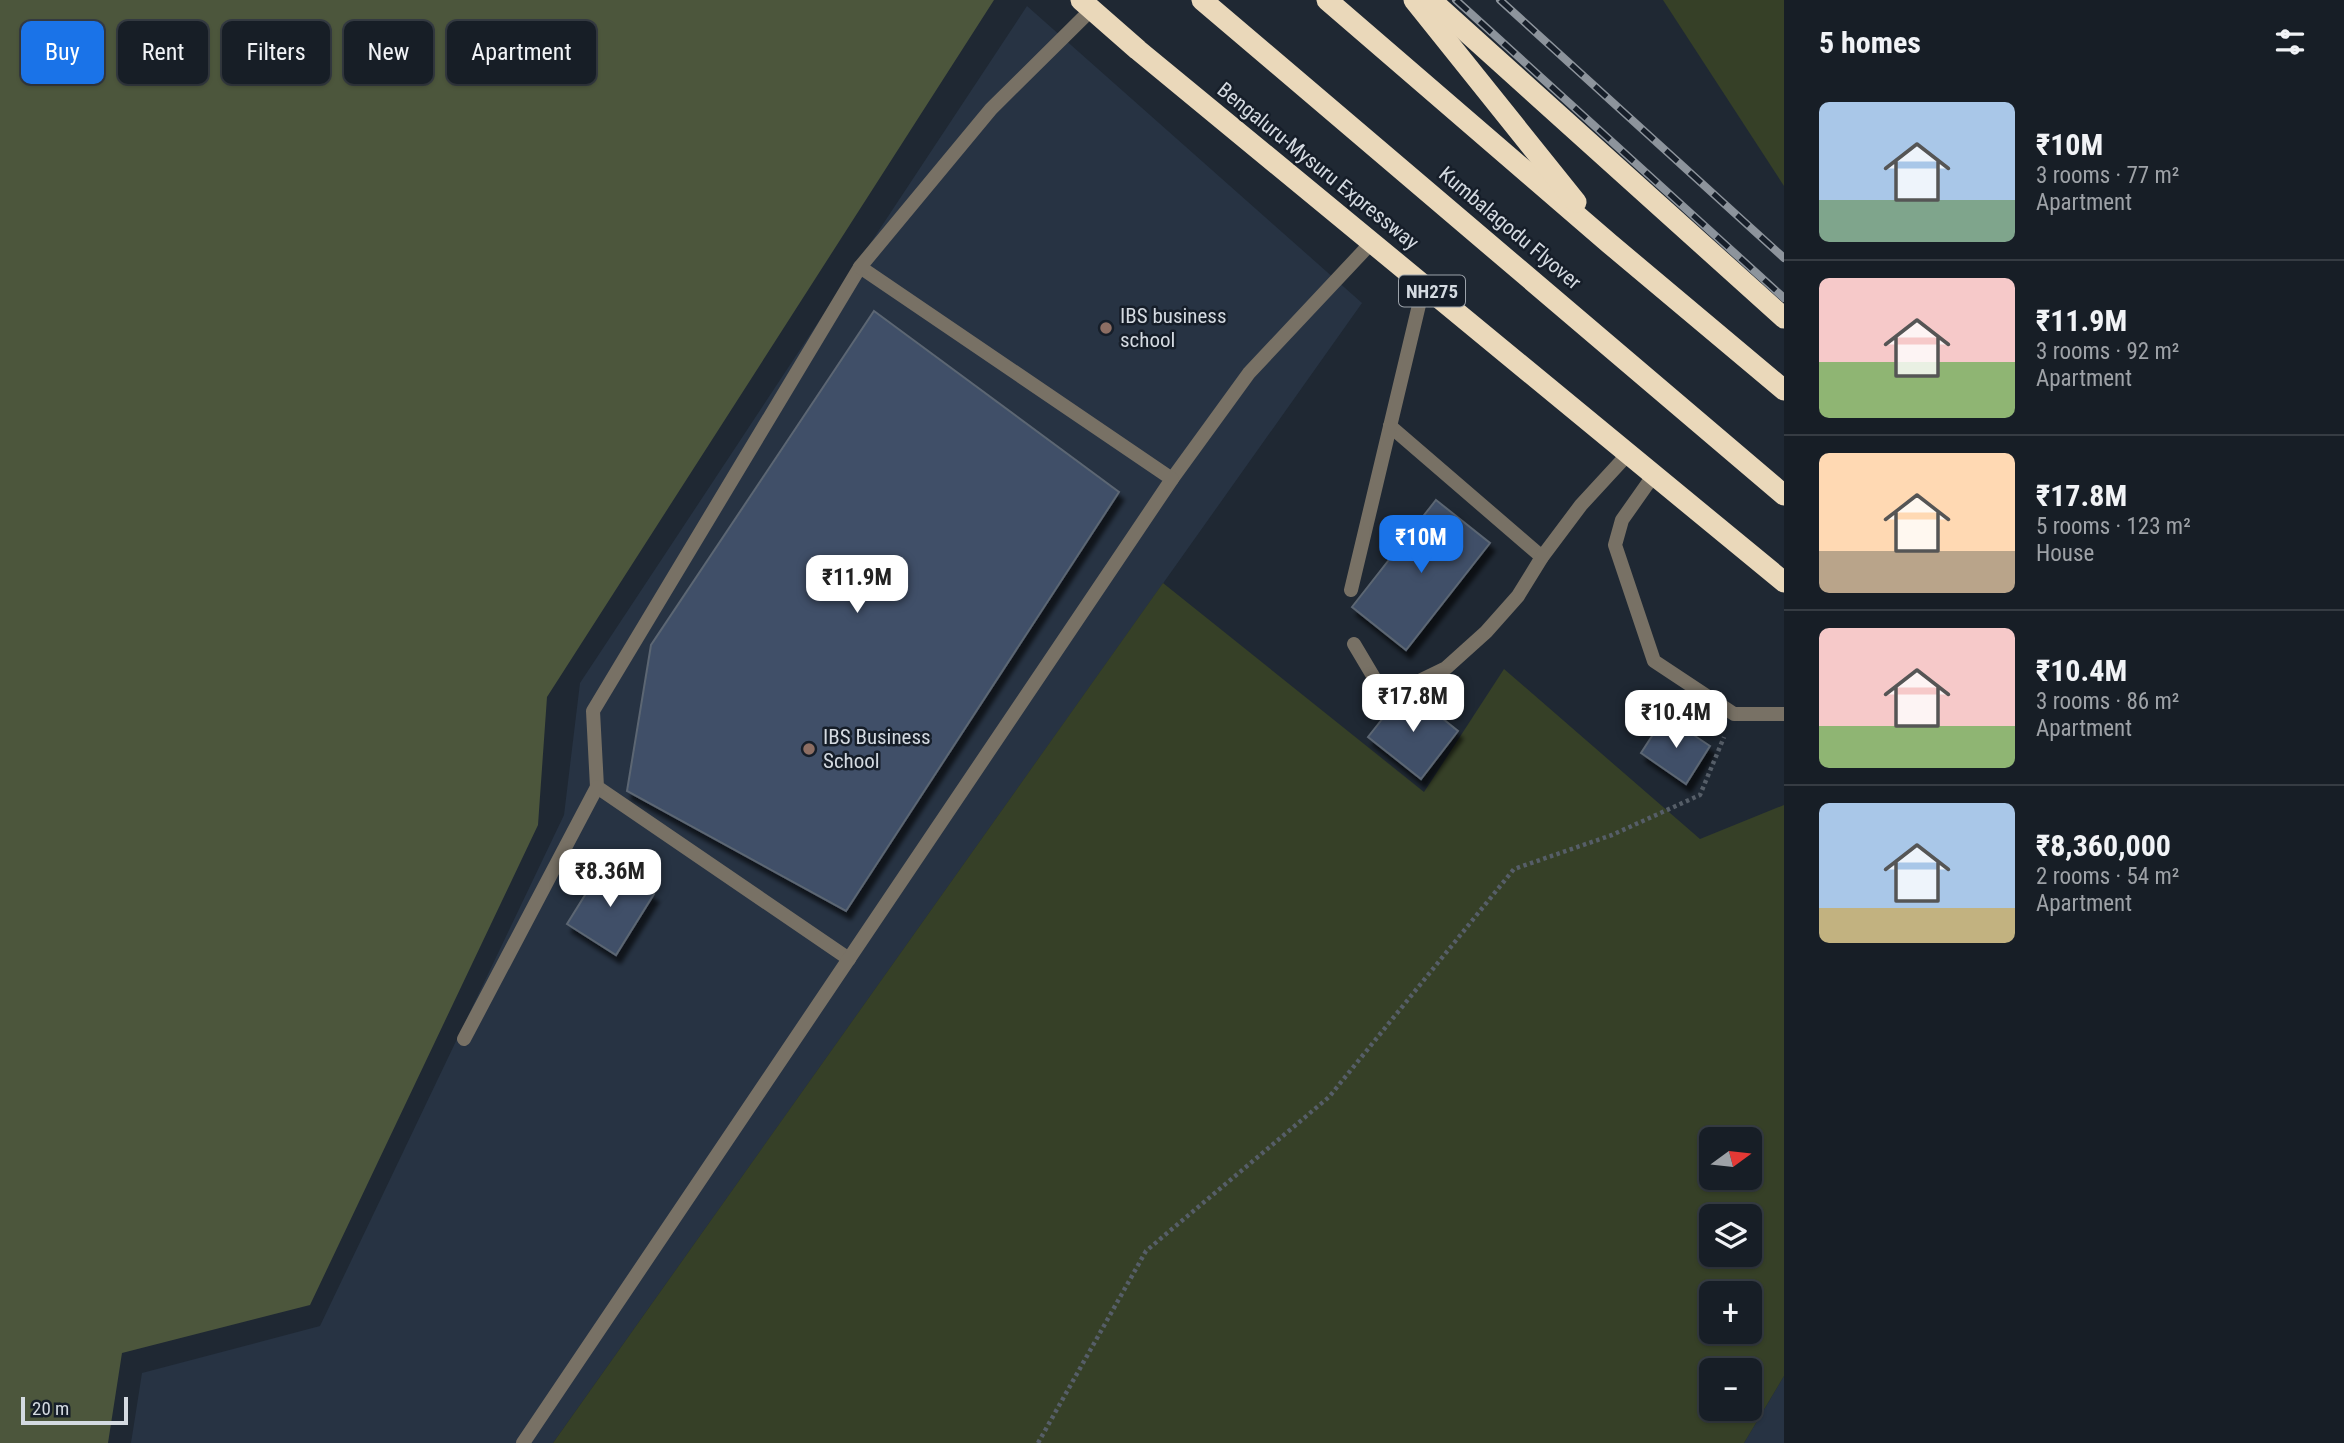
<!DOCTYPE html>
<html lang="en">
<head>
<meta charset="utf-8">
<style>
  :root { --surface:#171e26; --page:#20272e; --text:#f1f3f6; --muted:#9ea2a7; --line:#363c43; --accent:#1a73e8 }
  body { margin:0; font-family:"Roboto Condensed",sans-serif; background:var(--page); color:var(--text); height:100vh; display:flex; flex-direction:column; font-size:26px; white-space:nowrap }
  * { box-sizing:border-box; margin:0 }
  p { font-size:23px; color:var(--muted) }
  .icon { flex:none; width:38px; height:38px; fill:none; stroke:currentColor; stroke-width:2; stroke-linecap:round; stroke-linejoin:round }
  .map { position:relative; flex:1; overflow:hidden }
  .side { display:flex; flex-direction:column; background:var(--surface); width:560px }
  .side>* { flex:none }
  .banner { position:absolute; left:21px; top:21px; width:665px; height:63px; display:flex; gap:14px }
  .needle { width:46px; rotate:75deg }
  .controls { position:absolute; left:1699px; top:1127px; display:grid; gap:14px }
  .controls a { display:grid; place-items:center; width:63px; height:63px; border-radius:10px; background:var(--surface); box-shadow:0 2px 5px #0004,0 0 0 2px var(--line); font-size:35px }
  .scale { position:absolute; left:21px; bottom:18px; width:107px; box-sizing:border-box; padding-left:7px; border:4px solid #d4dae1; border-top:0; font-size:19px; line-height:24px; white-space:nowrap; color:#d4dae1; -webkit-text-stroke:5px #161e29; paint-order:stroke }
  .price { position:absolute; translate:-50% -60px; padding:0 16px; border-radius:14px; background:#fff; color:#222; font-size:23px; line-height:46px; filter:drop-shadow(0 2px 4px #0008) }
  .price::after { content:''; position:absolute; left:50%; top:42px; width:21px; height:16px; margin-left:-10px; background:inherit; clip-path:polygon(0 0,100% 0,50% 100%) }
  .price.on { background:var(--accent); color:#fff }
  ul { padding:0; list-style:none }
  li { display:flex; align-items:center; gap:21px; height:175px; padding:0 35px }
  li+li { border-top:2px solid var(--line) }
  li span { display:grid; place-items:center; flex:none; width:196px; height:140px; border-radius:10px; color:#555 }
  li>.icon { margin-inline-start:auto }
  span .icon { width:84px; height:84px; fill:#fffc; stroke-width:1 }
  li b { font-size:30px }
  h2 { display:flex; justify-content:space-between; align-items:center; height:84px; padding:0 35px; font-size:30px }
  .pill { padding:0 24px; border-radius:10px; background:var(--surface); box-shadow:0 2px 5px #0004,0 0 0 2px var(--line); font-size:24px; line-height:63px }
  .pill.on { background:var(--accent); color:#fff }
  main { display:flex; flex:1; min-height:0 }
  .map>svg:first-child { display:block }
  .built { fill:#273343 }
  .green { fill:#364027; fill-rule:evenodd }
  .forest { fill:#4c563c }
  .building { fill:#3f5067; stroke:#5c6673; stroke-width:2; filter:url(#shadow) }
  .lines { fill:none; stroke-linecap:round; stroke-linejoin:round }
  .path { stroke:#565e68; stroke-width:4.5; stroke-dasharray:3.5 3.5; stroke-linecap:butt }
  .lane { stroke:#787165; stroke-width:14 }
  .highway { stroke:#ead8ba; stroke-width:21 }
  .rail-casing { stroke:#8d949c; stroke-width:8 }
  .rail { stroke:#161e29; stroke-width:5; stroke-dasharray:16; stroke-linecap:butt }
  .education-dot { fill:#8d6e63; stroke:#161e29; stroke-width:2.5 }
  .labels { text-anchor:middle; stroke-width:5; stroke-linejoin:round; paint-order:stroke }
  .shield { fill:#161e29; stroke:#9ba2aa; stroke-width:2 }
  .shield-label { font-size:19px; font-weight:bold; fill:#d4dae1 }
  .street-label { font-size:21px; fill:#d4dae1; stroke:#161e29 }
  .poi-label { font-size:21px; fill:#d4dae1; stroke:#161e29; text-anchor:start }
</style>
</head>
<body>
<main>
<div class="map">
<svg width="1784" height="1443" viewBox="0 0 1784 1443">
  <defs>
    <filter id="shadow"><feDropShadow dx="4.5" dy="8" stdDeviation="2" flood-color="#0009"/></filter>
  </defs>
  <rect width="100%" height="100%" fill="#1f2833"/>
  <!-- built -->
  <g class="built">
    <polygon points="1027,6 1362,303 553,1443 131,1443 142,1373 320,1326 564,815 580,683"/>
    <polygon points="1784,1376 1784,1443 1744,1443"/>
  </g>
  <!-- green -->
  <g class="green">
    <polygon points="1663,0 1784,0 1784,186"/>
    <path d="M1163,583L1424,792L1504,669L1700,839L1784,805V1376L1744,1443H553ZM1712,1139H1750V1178H1712ZM1712,1216H1750V1255H1712ZM1712,1293H1750V1332H1712ZM1712,1370H1750V1409H1712Z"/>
  </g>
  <!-- forest -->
  <polygon class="forest" points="0,0 994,0 547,697 538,825 310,1305 122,1353 108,1443 0,1443"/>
  <!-- building -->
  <g class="building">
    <polygon points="874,311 1119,492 846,911 627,791 651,645"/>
    <polygon points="1436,500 1490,543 1406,650 1352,607"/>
    <polygon points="1406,689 1458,731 1421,779 1368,737"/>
    <polygon points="1665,716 1710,746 1686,784 1641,753"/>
    <polygon points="605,863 654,894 616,955 567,924"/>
  </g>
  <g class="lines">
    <!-- path -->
    <polyline class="path" points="1038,1443 1146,1251 1329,1097 1514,869 1612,835 1700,795 1724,737"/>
    <!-- lane -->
    <g class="lane">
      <polyline points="1390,426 1542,557"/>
      <polyline points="1653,476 1622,520 1615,545 1654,661 1734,714 1784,714"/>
      <polyline points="1172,479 1249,373 1372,242"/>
      <polyline points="1351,590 1424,284"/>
      <polyline points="1354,644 1376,681 1409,686 1446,668 1486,632 1518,596 1542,557 1581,505 1628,454"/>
      <polyline points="849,959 597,787 593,711 860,267"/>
      <polyline points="464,1039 597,787"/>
      <polyline points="523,1443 1172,479 860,267 991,109 1092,9"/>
    </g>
    <!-- highway -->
    <g class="highway">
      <polyline points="1081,0 1138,50 1784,582"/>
      <polyline points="1202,0 1784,495"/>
      <polyline points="1327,0 1610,244 1784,390"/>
      <polyline points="1414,0 1576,202"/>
      <polyline points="1431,0 1784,318"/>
    </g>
    <!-- rail casing -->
    <g class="rail-casing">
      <g id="rail">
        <polyline points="1456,0 1784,298"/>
        <polyline points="1500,0 1784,258"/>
      </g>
    </g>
    <!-- rail -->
    <use href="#rail" class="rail"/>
  </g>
  <!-- markers -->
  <g class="education-dot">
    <circle cx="1106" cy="328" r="7"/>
    <circle cx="809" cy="749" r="7"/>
  </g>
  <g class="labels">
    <!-- shield labels -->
    <rect class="shield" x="1399" y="275.5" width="66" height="31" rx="5"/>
    <g class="shield-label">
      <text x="1432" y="298">NH275</text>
    </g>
    <!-- street labels -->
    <g class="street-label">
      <text transform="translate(1318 166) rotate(39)" y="7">Bengaluru-Mysuru Expressway</text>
      <text transform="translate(1510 228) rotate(40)" y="7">Kumbalagodu Flyover</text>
    </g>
    <!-- poi labels -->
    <g class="poi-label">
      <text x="1120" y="323">IBS business<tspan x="1120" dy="24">school</tspan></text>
      <text x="823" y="744">IBS Business<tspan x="823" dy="24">School</tspan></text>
    </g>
  </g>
</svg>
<div class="controls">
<a><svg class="needle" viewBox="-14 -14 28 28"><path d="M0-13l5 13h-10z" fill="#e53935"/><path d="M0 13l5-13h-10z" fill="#9ea2a7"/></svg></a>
<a><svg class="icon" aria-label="layers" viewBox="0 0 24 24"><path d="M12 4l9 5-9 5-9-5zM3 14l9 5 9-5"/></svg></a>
<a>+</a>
<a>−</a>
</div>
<div class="scale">20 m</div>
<b class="price on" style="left:1421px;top:575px">₹10M</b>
<b class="price" style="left:857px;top:615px">₹11.9M</b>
<b class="price" style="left:1413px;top:734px">₹17.8M</b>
<b class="price" style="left:1676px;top:750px">₹10.4M</b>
<b class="price" style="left:610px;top:909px">₹8.36M</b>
<div class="banner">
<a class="pill on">Buy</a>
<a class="pill">Rent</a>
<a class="pill">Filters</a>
<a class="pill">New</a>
<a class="pill">Apartment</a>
</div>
</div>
<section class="side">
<h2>5 homes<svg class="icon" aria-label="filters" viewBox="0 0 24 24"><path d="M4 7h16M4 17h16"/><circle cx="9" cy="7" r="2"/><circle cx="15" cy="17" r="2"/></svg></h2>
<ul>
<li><span style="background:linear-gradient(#a9c7e8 70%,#7fa58c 0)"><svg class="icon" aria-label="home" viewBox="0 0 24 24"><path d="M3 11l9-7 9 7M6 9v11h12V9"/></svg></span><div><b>₹10M</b><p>3 rooms · 77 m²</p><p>Apartment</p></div></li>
<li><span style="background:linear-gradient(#f6c9c9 60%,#8fb573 0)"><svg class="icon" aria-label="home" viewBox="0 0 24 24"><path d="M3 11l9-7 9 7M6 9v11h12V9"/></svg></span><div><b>₹11.9M</b><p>3 rooms · 92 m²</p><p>Apartment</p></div></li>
<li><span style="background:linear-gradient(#ffd9b3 70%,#b9a48a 0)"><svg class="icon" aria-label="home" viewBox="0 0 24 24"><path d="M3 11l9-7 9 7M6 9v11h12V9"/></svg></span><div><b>₹17.8M</b><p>5 rooms · 123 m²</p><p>House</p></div></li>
<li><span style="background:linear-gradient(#f6c9c9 70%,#8fb573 0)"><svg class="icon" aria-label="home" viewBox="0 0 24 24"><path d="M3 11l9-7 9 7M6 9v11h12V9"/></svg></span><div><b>₹10.4M</b><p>3 rooms · 86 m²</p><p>Apartment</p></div></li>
<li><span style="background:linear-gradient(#a9c7e8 75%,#c2b280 0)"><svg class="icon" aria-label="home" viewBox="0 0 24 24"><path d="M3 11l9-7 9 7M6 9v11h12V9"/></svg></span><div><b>₹8,360,000</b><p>2 rooms · 54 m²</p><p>Apartment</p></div></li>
</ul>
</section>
</main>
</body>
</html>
